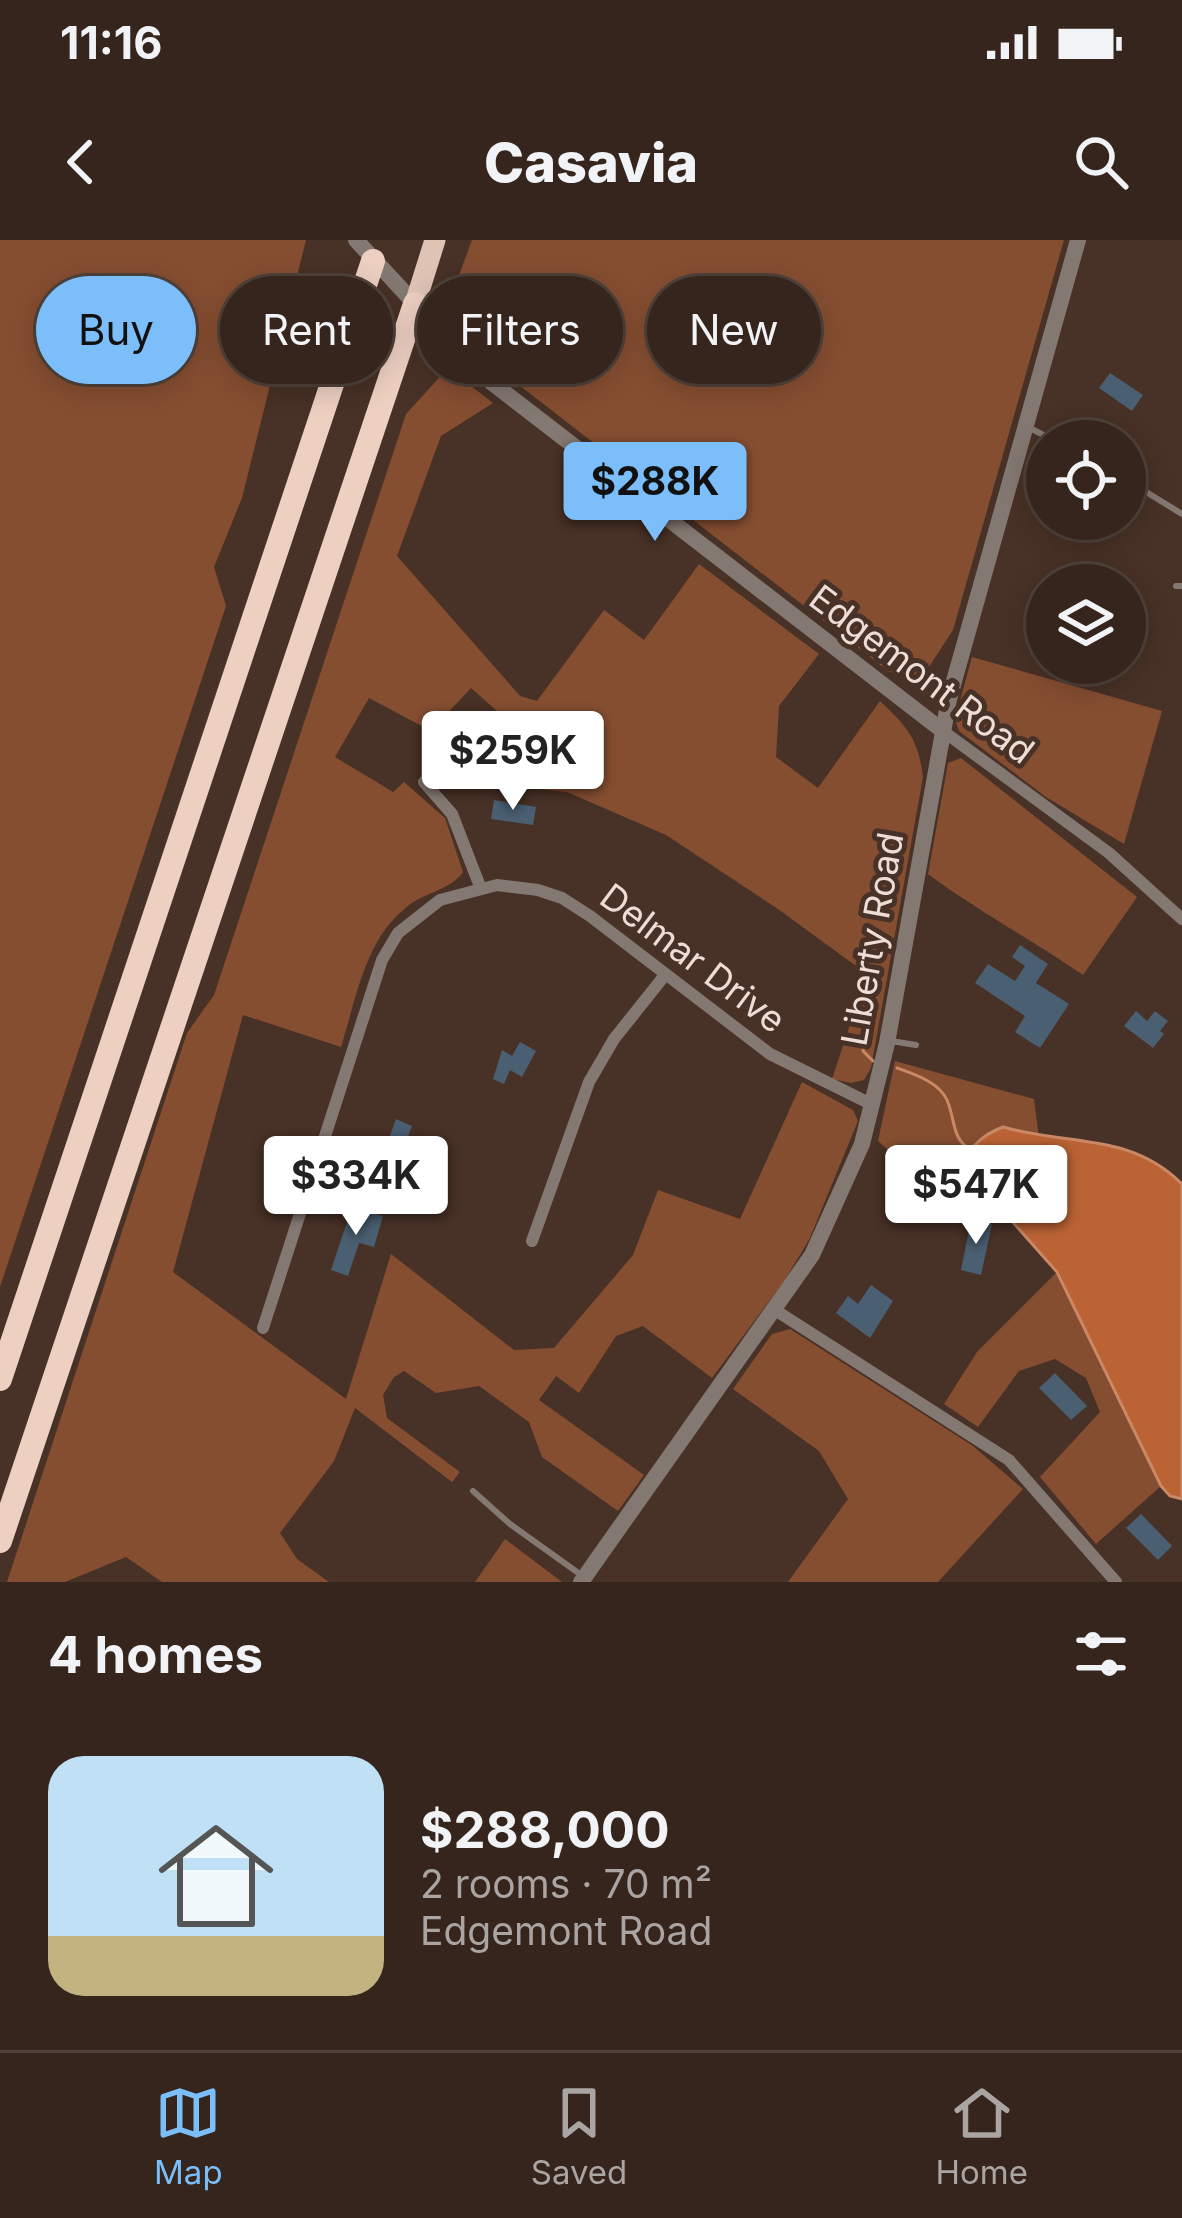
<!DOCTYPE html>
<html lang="en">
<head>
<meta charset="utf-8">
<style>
  :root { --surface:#36251c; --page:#3d2d25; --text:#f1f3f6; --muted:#aaa5a3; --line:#50423b; --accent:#7bbef9 }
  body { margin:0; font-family:Inter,sans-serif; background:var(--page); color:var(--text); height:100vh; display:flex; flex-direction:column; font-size:45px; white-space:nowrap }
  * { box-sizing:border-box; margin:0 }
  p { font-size:39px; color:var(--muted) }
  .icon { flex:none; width:66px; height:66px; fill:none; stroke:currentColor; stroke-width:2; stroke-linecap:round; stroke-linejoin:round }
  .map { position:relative; height:1342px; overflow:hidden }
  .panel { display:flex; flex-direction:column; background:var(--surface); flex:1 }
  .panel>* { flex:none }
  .hud { position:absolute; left:36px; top:36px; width:1110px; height:108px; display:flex; gap:24px }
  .fabs { position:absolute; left:1026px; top:180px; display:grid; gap:24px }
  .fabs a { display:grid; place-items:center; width:120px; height:120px; border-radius:50%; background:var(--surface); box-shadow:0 6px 30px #0003,0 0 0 3px var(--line); font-size:60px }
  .price { position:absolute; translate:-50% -102px; padding:0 27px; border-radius:12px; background:#fff; color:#222; font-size:39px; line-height:78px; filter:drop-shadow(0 3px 6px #0008) }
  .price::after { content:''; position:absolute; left:50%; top:72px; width:36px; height:27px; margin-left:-18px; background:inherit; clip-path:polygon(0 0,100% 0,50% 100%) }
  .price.selected { background:var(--accent); color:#111 }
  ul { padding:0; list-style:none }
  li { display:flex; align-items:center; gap:36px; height:300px; padding:0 48px }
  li+li { border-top:3px solid var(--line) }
  li span { display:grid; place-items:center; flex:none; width:336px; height:240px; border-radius:36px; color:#555 }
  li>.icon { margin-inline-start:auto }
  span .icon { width:144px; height:144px; fill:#fffc; stroke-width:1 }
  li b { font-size:51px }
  h2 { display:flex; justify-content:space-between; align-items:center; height:144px; padding:0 48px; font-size:51px }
  .chip { padding:0 42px; border-radius:54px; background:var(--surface); box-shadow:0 6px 30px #0003,0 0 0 3px var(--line); font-size:42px; line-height:108px }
  .chip.selected { background:var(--accent); color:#111 }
  .status { display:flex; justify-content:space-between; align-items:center; height:84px; padding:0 60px; background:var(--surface); direction:ltr }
  .status svg { height:33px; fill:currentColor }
  header { display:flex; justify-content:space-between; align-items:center; height:156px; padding:0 48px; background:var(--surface); font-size:54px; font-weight:800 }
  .menu { display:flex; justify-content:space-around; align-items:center; height:168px; border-top:3px solid var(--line); background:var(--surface); font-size:33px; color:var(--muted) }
  .menu a { display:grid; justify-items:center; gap:6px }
  .menu .selected { color:var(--accent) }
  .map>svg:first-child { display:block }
  .green { fill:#864e31 }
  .water { fill:#bc6335; stroke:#cb8865; stroke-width:3 }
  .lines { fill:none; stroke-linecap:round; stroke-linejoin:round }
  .stream { stroke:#cb8865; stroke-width:3 }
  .building { fill:#4a5f72 }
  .service { stroke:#847872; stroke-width:6 }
  .minor { stroke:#847872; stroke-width:12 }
  .tertiary { stroke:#847872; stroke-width:16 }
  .trunk { stroke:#dfc4b6; stroke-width:21 }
  .motorway { stroke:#eed0c2; stroke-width:24 }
  .labels { text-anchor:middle; stroke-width:10; stroke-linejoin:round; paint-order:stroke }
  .street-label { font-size:36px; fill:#edddd6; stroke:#483126 }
</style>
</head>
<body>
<div class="status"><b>11:16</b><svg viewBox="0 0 49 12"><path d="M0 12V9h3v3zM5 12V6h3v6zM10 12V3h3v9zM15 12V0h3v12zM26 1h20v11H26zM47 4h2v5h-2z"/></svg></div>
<header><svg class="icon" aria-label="back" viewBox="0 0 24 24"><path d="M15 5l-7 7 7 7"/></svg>Casavia<svg class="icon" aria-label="search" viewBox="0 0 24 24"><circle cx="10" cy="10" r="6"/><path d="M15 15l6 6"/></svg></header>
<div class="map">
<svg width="1182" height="1342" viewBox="0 0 1182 1342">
  <rect width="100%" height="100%" fill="#483126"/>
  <!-- green -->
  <g class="green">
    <polygon points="0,0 306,0 242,258 214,327 226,366 0,1047"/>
    <polygon points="472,0 1064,0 953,390 923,436 911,439 888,431 488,121 454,81 459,35"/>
    <path d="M448,128L493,163L441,196L397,316L520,456L537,461L604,370L644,400L699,324L819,414L779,466L776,517L818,548L880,461C908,488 918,498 923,537L871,828L864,840L851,843L832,839L867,734L778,669L666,595L567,552L503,545L488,530L514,486L471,448L431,491L369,458L335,517L393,552L404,542L445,578L463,632C451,650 425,652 408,666C365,699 357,756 341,807L243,775L173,1032L346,1159L391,1014L514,1110L554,1108L633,1015L658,950L740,979L802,842L853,870L858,881L809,1000L784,1041L712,1138L643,1086L616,1096L579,1153L556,1136L539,1160L644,1235L618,1271L542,1217L529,1182L479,1146L436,1153L404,1131L394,1137L383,1155L387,1178L460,1232L452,1242L355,1168L334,1221L280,1293L297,1319L329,1342H162L126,1317L65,1342H7L187,793L214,755L406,174Z"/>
    <polygon points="972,417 1162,471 1124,604 1046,557 959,491 955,479"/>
    <path d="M961,518L1137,657L1083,735C1032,700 978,671 928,634L948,523Z"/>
    <polygon points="895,821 1034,859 1039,897 1003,887 959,935 965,945 957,954 937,955 878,901"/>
    <polygon points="1057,1032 1161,1246 1096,1304 1040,1237 1100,1172 1086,1138 1055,1119 1019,1131 978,1187 944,1164 977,1112"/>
    <polygon points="790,1089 973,1206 1023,1249 938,1342 788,1342 848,1259 819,1211 733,1149 772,1094"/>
    <polygon points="505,1299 562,1342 475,1342"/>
  </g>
  <!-- water -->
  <path class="water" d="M1003,887C1069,906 1130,892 1182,944V1259L1170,1256L1161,1246L1057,1032L1002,970L965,945L959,935C967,910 979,896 1003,887Z"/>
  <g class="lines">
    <!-- stream -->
    <g class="stream">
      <polyline points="873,821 863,811 877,740"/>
      <path d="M897,828C914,834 939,842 947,860C956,881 951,900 973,911"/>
    </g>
  </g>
  <!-- building -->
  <g class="building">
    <polygon points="1110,133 1143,155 1132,171 1099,148"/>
    <polygon points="494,560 536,567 533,585 491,579"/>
    <polygon points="1020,705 1048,724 1036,743 1069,764 1040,808 1015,792 1025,776 975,743 988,724 1015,741 1025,726 1012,717"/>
    <polygon points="1136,771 1147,781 1155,771 1168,781 1160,791 1164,794 1153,808 1124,786"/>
    <polygon points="520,802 536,811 522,837 510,830 504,844 493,839 502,810 512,816"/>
    <polygon points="396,879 412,886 395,929 380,923"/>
    <polygon points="352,967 383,976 374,1007 359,1003 348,1036 331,1030"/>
    <polygon points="971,980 992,984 981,1035 961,1030"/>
    <polygon points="871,1045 893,1061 870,1098 836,1073 848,1056 858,1064"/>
    <polygon points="1055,1133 1087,1166 1071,1180 1039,1148"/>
    <polygon points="1141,1274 1172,1306 1158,1320 1126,1288"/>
  </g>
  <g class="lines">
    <!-- service -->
    <g class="service">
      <polyline points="1028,187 1055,201"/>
      <polyline points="1125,239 1182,274"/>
      <polyline points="1176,346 1182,346"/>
      <polyline points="891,801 916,805"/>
      <polyline points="473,1251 510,1284 584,1337"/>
    </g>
    <!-- minor -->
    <g class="minor">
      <polyline points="943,491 1109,613 1182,679"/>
      <polyline points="424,542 452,574 481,649"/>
      <polyline points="532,1001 589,842 614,799 665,735"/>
      <polyline points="775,1070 1009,1220 1116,1342"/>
      <polyline points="263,1088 382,720 398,693 440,660 497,645 538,650 562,658 590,676 770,814 873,865"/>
    </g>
    <!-- tertiary -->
    <g class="tertiary">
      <polyline points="356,0 478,132 943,491"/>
      <polyline points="581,1342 812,1015 862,904 887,803 949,459 1078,0"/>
    </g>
    <!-- trunk -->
    <polyline class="trunk" points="415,64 435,0"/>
    <!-- motorway -->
    <g class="motorway">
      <polyline points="0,1139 373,21"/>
      <polyline points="0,1301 415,64"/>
    </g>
  </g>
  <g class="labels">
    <!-- street labels -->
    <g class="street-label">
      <text transform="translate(922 434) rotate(37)" y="13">Edgemont Road</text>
      <text transform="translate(872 699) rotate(-80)" y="13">Liberty Road</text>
      <text transform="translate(693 718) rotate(37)" y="13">Delmar Drive</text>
    </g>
  </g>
</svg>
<div class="fabs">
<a><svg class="icon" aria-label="locate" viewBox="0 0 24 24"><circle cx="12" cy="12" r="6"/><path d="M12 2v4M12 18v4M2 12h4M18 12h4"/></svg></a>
<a><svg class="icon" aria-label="layers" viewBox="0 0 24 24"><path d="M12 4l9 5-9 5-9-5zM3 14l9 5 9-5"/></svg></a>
</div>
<b class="price selected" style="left:655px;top:304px">$288K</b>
<b class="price" style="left:513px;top:573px">$259K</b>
<b class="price" style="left:356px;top:998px">$334K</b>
<b class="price" style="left:976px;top:1007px">$547K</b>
<div class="hud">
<a class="chip selected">Buy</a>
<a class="chip">Rent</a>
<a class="chip">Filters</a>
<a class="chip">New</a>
</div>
</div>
<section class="panel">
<h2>4 homes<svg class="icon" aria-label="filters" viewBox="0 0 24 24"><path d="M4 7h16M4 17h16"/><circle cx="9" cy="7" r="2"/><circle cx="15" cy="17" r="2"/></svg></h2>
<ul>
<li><span style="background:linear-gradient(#bfe0f5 75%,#c2b280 0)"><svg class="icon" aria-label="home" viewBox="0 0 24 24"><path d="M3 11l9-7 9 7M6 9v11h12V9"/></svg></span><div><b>$288,000</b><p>2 rooms · 70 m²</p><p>Edgemont Road</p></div></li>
</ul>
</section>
<nav class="menu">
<a class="selected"><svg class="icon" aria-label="map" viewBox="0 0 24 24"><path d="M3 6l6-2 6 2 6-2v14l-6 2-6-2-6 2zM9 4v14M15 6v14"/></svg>Map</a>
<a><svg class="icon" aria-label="saved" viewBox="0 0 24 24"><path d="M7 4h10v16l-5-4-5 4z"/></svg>Saved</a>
<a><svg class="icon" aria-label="home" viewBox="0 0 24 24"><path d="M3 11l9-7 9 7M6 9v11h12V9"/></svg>Home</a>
</nav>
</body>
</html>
